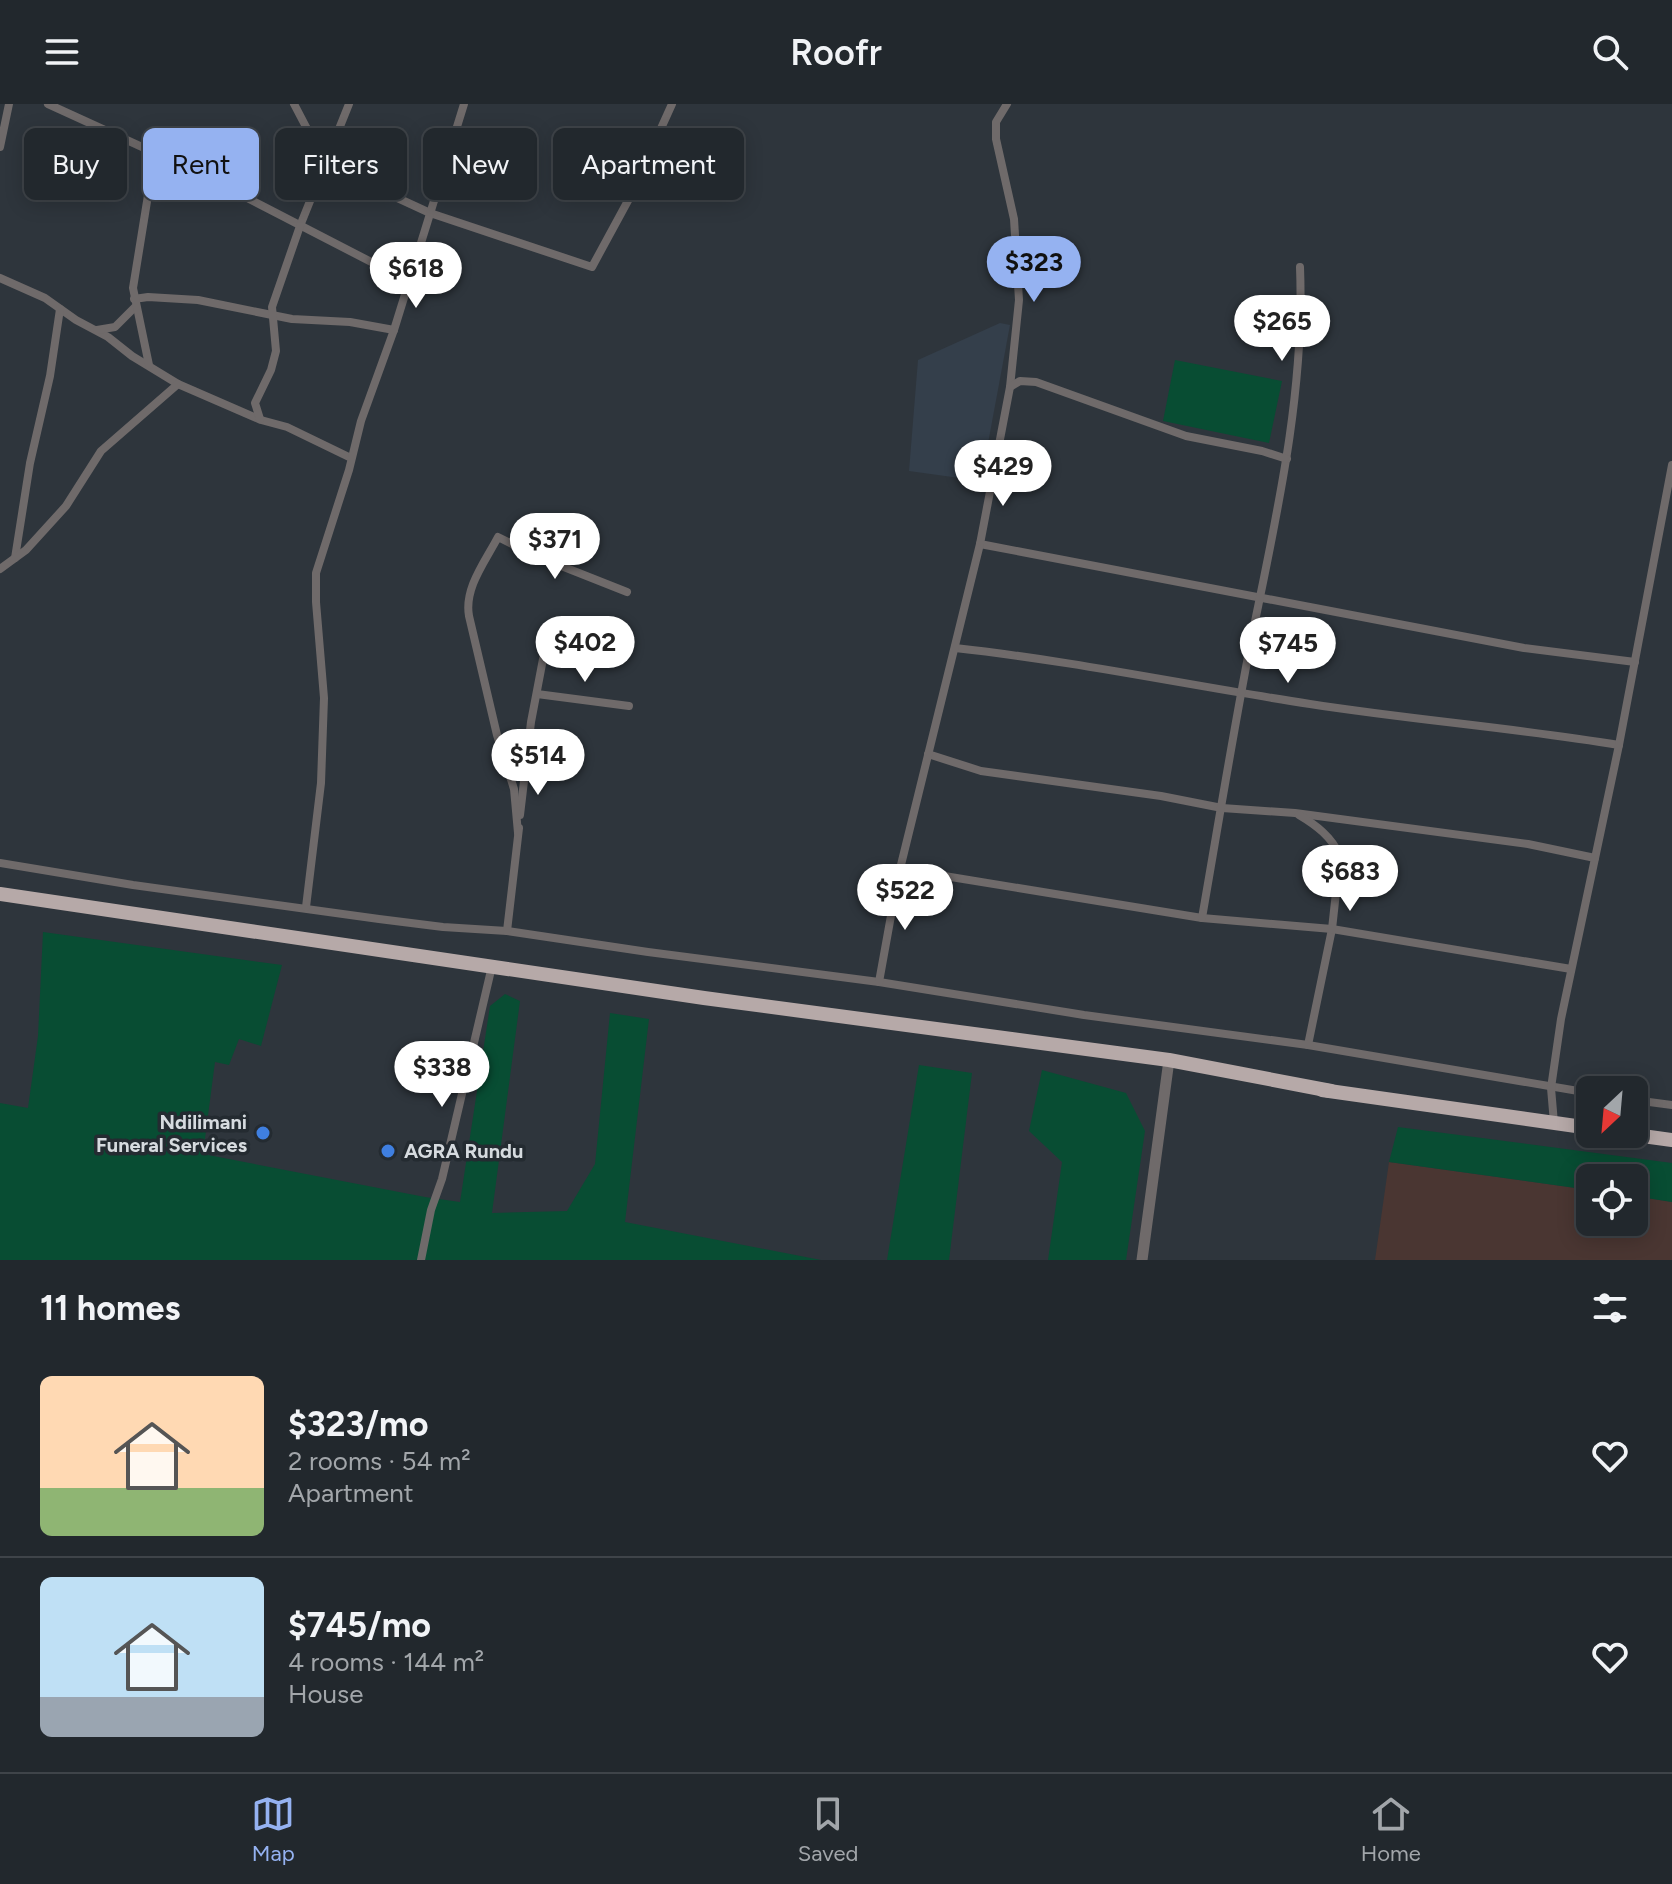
<!DOCTYPE html>
<html lang="en">
<head>
<meta charset="utf-8">
<style>
  :root { --surface:#22282d; --page:#2e3439; --text:#f1f3f6; --muted:#a2a6aa; --line:#3f4449; --accent:#95b2f1 }
  body { margin:0; font-family:Figtree,sans-serif; background:var(--page); color:var(--text); height:100vh; display:flex; flex-direction:column; font-size:30px; white-space:nowrap }
  * { box-sizing:border-box; margin:0 }
  p { font-size:26px; color:var(--muted) }
  .icon { flex:none; width:44px; height:44px; fill:none; stroke:currentColor; stroke-width:2; stroke-linecap:round; stroke-linejoin:round }
  .map { position:relative; height:1156px; overflow:hidden }
  .sheet { display:flex; flex-direction:column; background:var(--surface); flex:1 }
  .sheet>* { flex:none }
  .top-card { position:absolute; left:24px; top:24px; width:800px; height:72px; display:flex; gap:16px }
  .needle { width:52px; rotate:206deg }
  .fabs { position:absolute; left:1576px; top:972px; display:grid; gap:16px }
  .fabs a { display:grid; place-items:center; width:72px; height:72px; border-radius:12px; background:var(--surface); box-shadow:0 4px 20px #0003,0 0 0 2px var(--line); font-size:40px }
  .price { position:absolute; translate:-50% -68px; padding:0 18px; border-radius:28px; background:#fff; color:#222; font-size:26px; line-height:52px; filter:drop-shadow(0 2px 4px #0008) }
  .price::after { content:''; position:absolute; left:50%; top:48px; width:24px; height:18px; margin-left:-12px; background:inherit; clip-path:polygon(0 0,100% 0,50% 100%) }
  .price.on { background:var(--accent); color:#111 }
  ul { padding:0; list-style:none }
  li { display:flex; align-items:center; gap:24px; height:200px; padding:0 40px }
  li+li { border-top:2px solid var(--line) }
  li span { display:grid; place-items:center; flex:none; width:224px; height:160px; border-radius:12px; color:#555 }
  li>.icon { margin-inline-start:auto }
  span .icon { width:96px; height:96px; fill:#fffc; stroke-width:1 }
  li b { font-size:34px }
  h2 { display:flex; justify-content:space-between; align-items:center; height:96px; padding:0 40px; font-size:34px }
  .tag { padding:0 28px; border-radius:12px; background:var(--surface); box-shadow:0 4px 20px #0003,0 0 0 2px var(--line); font-size:28px; line-height:72px }
  .tag.on { background:var(--accent); color:#111 }
  header { display:flex; justify-content:space-between; align-items:center; height:104px; padding:0 40px; background:var(--surface); font-size:36px; font-weight:600 }
  .dock { display:flex; justify-content:space-around; align-items:center; height:112px; border-top:2px solid var(--line); background:var(--surface); font-size:22px; color:var(--muted) }
  .dock a { display:grid; justify-items:center; gap:4px }
  .dock .on { color:var(--accent) }
  .map>svg:first-child { display:block }
  .commercial { fill:#4a3632 }
  .built { fill:#343f4b }
  .green { fill:#084d33 }
  .lines { fill:none; stroke-linecap:round; stroke-linejoin:round }
  .minor { stroke:#6f6a6a; stroke-width:8 }
  .tertiary { stroke:#6f6a6a; stroke-width:11 }
  .trunk { stroke:#b6a9a8; stroke-width:14 }
  .shop-dot { fill:#3f7fe0; stroke:#242b31; stroke-width:3 }
  .labels { text-anchor:middle; stroke-width:7; stroke-linejoin:round; paint-order:stroke }
  .poi-label { font-size:20px; font-weight:bold; fill:#d6dbdf; stroke:#242b31; text-anchor:end }
</style>
</head>
<body>
<header><svg class="icon" aria-label="menu" viewBox="0 0 24 24"><path d="M4 6h16M4 12h16M4 18h16"/></svg>Roofr<svg class="icon" aria-label="search" viewBox="0 0 24 24"><circle cx="10" cy="10" r="6"/><path d="M15 15l6 6"/></svg></header>
<div class="map">
<svg width="1672" height="1156" viewBox="0 0 1672 1156">
  <rect width="100%" height="100%" fill="#2e353c"/>
  <!-- commercial -->
  <polygon class="commercial" points="1389,1058 1590,1086 1590,1118 1634,1118 1634,1092 1672,1098 1672,1156 1375,1156"/>
  <!-- built -->
  <polygon class="built" points="1000,219 1010,221 981,377 909,367 918,256"/>
  <!-- green -->
  <g class="green">
    <polygon points="1175,256 1282,277 1269,339 1163,317"/>
    <polygon points="43,828 282,861 261,942 239,935 229,961 215,958 203,1050 425,1093 460,1098 490,902 505,890 520,897 492,1109 567,1107 595,1060 610,909 649,915 625,1118 821,1156 0,1156 0,999 28,1004 38,932"/>
    <polygon points="919,961 972,969 949,1156 887,1156"/>
    <polygon points="1042,966 1126,989 1145,1027 1126,1156 1048,1156 1062,1058 1029,1027"/>
    <polygon points="1398,1023 1672,1059 1672,1098 1634,1092 1634,1074 1590,1074 1590,1086 1389,1058"/>
  </g>
  <g class="lines">
    <!-- minor -->
    <g class="minor">
      <polyline points="48,0 199,69 408,177"/>
      <polyline points="294,0 326,61 430,109 592,163 630,93 672,0"/>
      <polyline points="1007,0 996,18 996,35 1014,115 1019,196 1010,283"/>
      <polyline points="0,43 9,0"/>
      <polyline points="0,174 45,194 76,216 108,233 132,252 178,280 261,316 287,323 351,354"/>
      <polyline points="134,195 148,193 198,196 292,215 350,218 394,226"/>
      <polyline points="97,226 115,223 136,202"/>
      <polyline points="149,261 133,184 155,48"/>
      <polyline points="260,315 255,299 271,266 276,247 272,203 300,122 349,0"/>
      <polyline points="980,440 1524,544 1635,558"/>
      <polyline points="15,454 30,359 50,272 60,205"/>
      <polyline points="0,465 26,446 66,402 101,347 178,280"/>
      <path d="M955,544C1074,557 1192,582 1310,600C1413,616 1516,624 1619,641"/>
      <polyline points="537,590 629,602"/>
      <polyline points="928,650 981,667 1161,692 1222,704 1295,709 1528,740 1595,754"/>
      <polyline points="520,711 531,618 543,555"/>
      <path d="M1299,711C1316,721 1332,733 1340,752L1332,825L1308,941"/>
      <path d="M518,729L514,685L497,631L469,512C464,484 485,458 498,433L536,452L627,488"/>
      <polyline points="0,759 133,781 379,815 443,823 507,827 648,848 879,878 1084,911 1308,941 1590,989"/>
      <polyline points="898,773 914,767 1202,814 1332,825 1571,865"/>
      <polyline points="306,803 321,679 324,594 316,498 316,469 349,366 361,317 394,226 464,0"/>
      <path d="M1202,814C1218,722 1233,629 1251,537C1276,414 1305,290 1300,163"/>
      <polyline points="507,827 519,724"/>
      <polyline points="879,878 898,773 980,440 1010,283 1020,277 1036,278 1186,332 1262,347 1287,355"/>
      <polyline points="1634,996 1672,1001"/>
      <polyline points="1554,1019 1551,984 1561,915 1619,641 1672,361"/>
      <polyline points="421,1156 431,1106 442,1075 492,862"/>
    </g>
    <!-- tertiary -->
    <polyline class="tertiary" points="1142,1156 1169,956"/>
    <!-- trunk -->
    <g class="trunk">
      <polyline points="0,790 704,894 1169,956 1331,987"/>
      <polyline points="1322,986 1590,1024"/>
      <polyline points="1628,1030 1672,1036"/>
    </g>
  </g>
  <!-- markers -->
  <g class="shop-dot">
    <circle cx="263" cy="1029" r="8"/>
    <circle cx="388" cy="1047" r="8"/>
  </g>
  <g class="labels">
    <!-- poi labels -->
    <g class="poi-label">
      <text x="247" y="1025">Ndilimani<tspan x="247" dy="23">Funeral Services</tspan></text>
      <text x="404" y="1054" text-anchor="start">AGRA Rundu</text>
    </g>
  </g>
</svg>
<div class="fabs">
<a><svg class="needle" viewBox="-14 -14 28 28"><path d="M0-13l5 13h-10z" fill="#e53935"/><path d="M0 13l5-13h-10z" fill="#a2a6aa"/></svg></a>
<a><svg class="icon" aria-label="locate" viewBox="0 0 24 24"><circle cx="12" cy="12" r="6"/><path d="M12 2v4M12 18v4M2 12h4M18 12h4"/></svg></a>
</div>
<b class="price on" style="left:1034px;top:200px">$323</b>
<b class="price" style="left:416px;top:206px">$618</b>
<b class="price" style="left:1282px;top:259px">$265</b>
<b class="price" style="left:1003px;top:404px">$429</b>
<b class="price" style="left:555px;top:477px">$371</b>
<b class="price" style="left:585px;top:580px">$402</b>
<b class="price" style="left:1288px;top:581px">$745</b>
<b class="price" style="left:538px;top:693px">$514</b>
<b class="price" style="left:1350px;top:809px">$683</b>
<b class="price" style="left:905px;top:828px">$522</b>
<b class="price" style="left:442px;top:1005px">$338</b>
<div class="top-card">
<a class="tag">Buy</a>
<a class="tag on">Rent</a>
<a class="tag">Filters</a>
<a class="tag">New</a>
<a class="tag">Apartment</a>
</div>
</div>
<section class="sheet">
<h2>11 homes<svg class="icon" aria-label="filters" viewBox="0 0 24 24"><path d="M4 7h16M4 17h16"/><circle cx="9" cy="7" r="2"/><circle cx="15" cy="17" r="2"/></svg></h2>
<ul>
<li><span style="background:linear-gradient(#ffd9b3 70%,#8fb573 0)"><svg class="icon" aria-label="home" viewBox="0 0 24 24"><path d="M3 11l9-7 9 7M6 9v11h12V9"/></svg></span><div><b>$323/mo</b><p>2 rooms · 54 m²</p><p>Apartment</p></div><svg class="icon" aria-label="heart" viewBox="0 0 24 24"><path d="M12 20l-8-8c-3-5 5-10 8-4 3-6 11-1 8 4z"/></svg></li>
<li><span style="background:linear-gradient(#bfe0f5 75%,#9aa5b1 0)"><svg class="icon" aria-label="home" viewBox="0 0 24 24"><path d="M3 11l9-7 9 7M6 9v11h12V9"/></svg></span><div><b>$745/mo</b><p>4 rooms · 144 m²</p><p>House</p></div><svg class="icon" aria-label="heart" viewBox="0 0 24 24"><path d="M12 20l-8-8c-3-5 5-10 8-4 3-6 11-1 8 4z"/></svg></li>
</ul>
</section>
<nav class="dock">
<a class="on"><svg class="icon" aria-label="map" viewBox="0 0 24 24"><path d="M3 6l6-2 6 2 6-2v14l-6 2-6-2-6 2zM9 4v14M15 6v14"/></svg>Map</a>
<a><svg class="icon" aria-label="saved" viewBox="0 0 24 24"><path d="M7 4h10v16l-5-4-5 4z"/></svg>Saved</a>
<a><svg class="icon" aria-label="home" viewBox="0 0 24 24"><path d="M3 11l9-7 9 7M6 9v11h12V9"/></svg>Home</a>
</nav>
</body>
</html>
